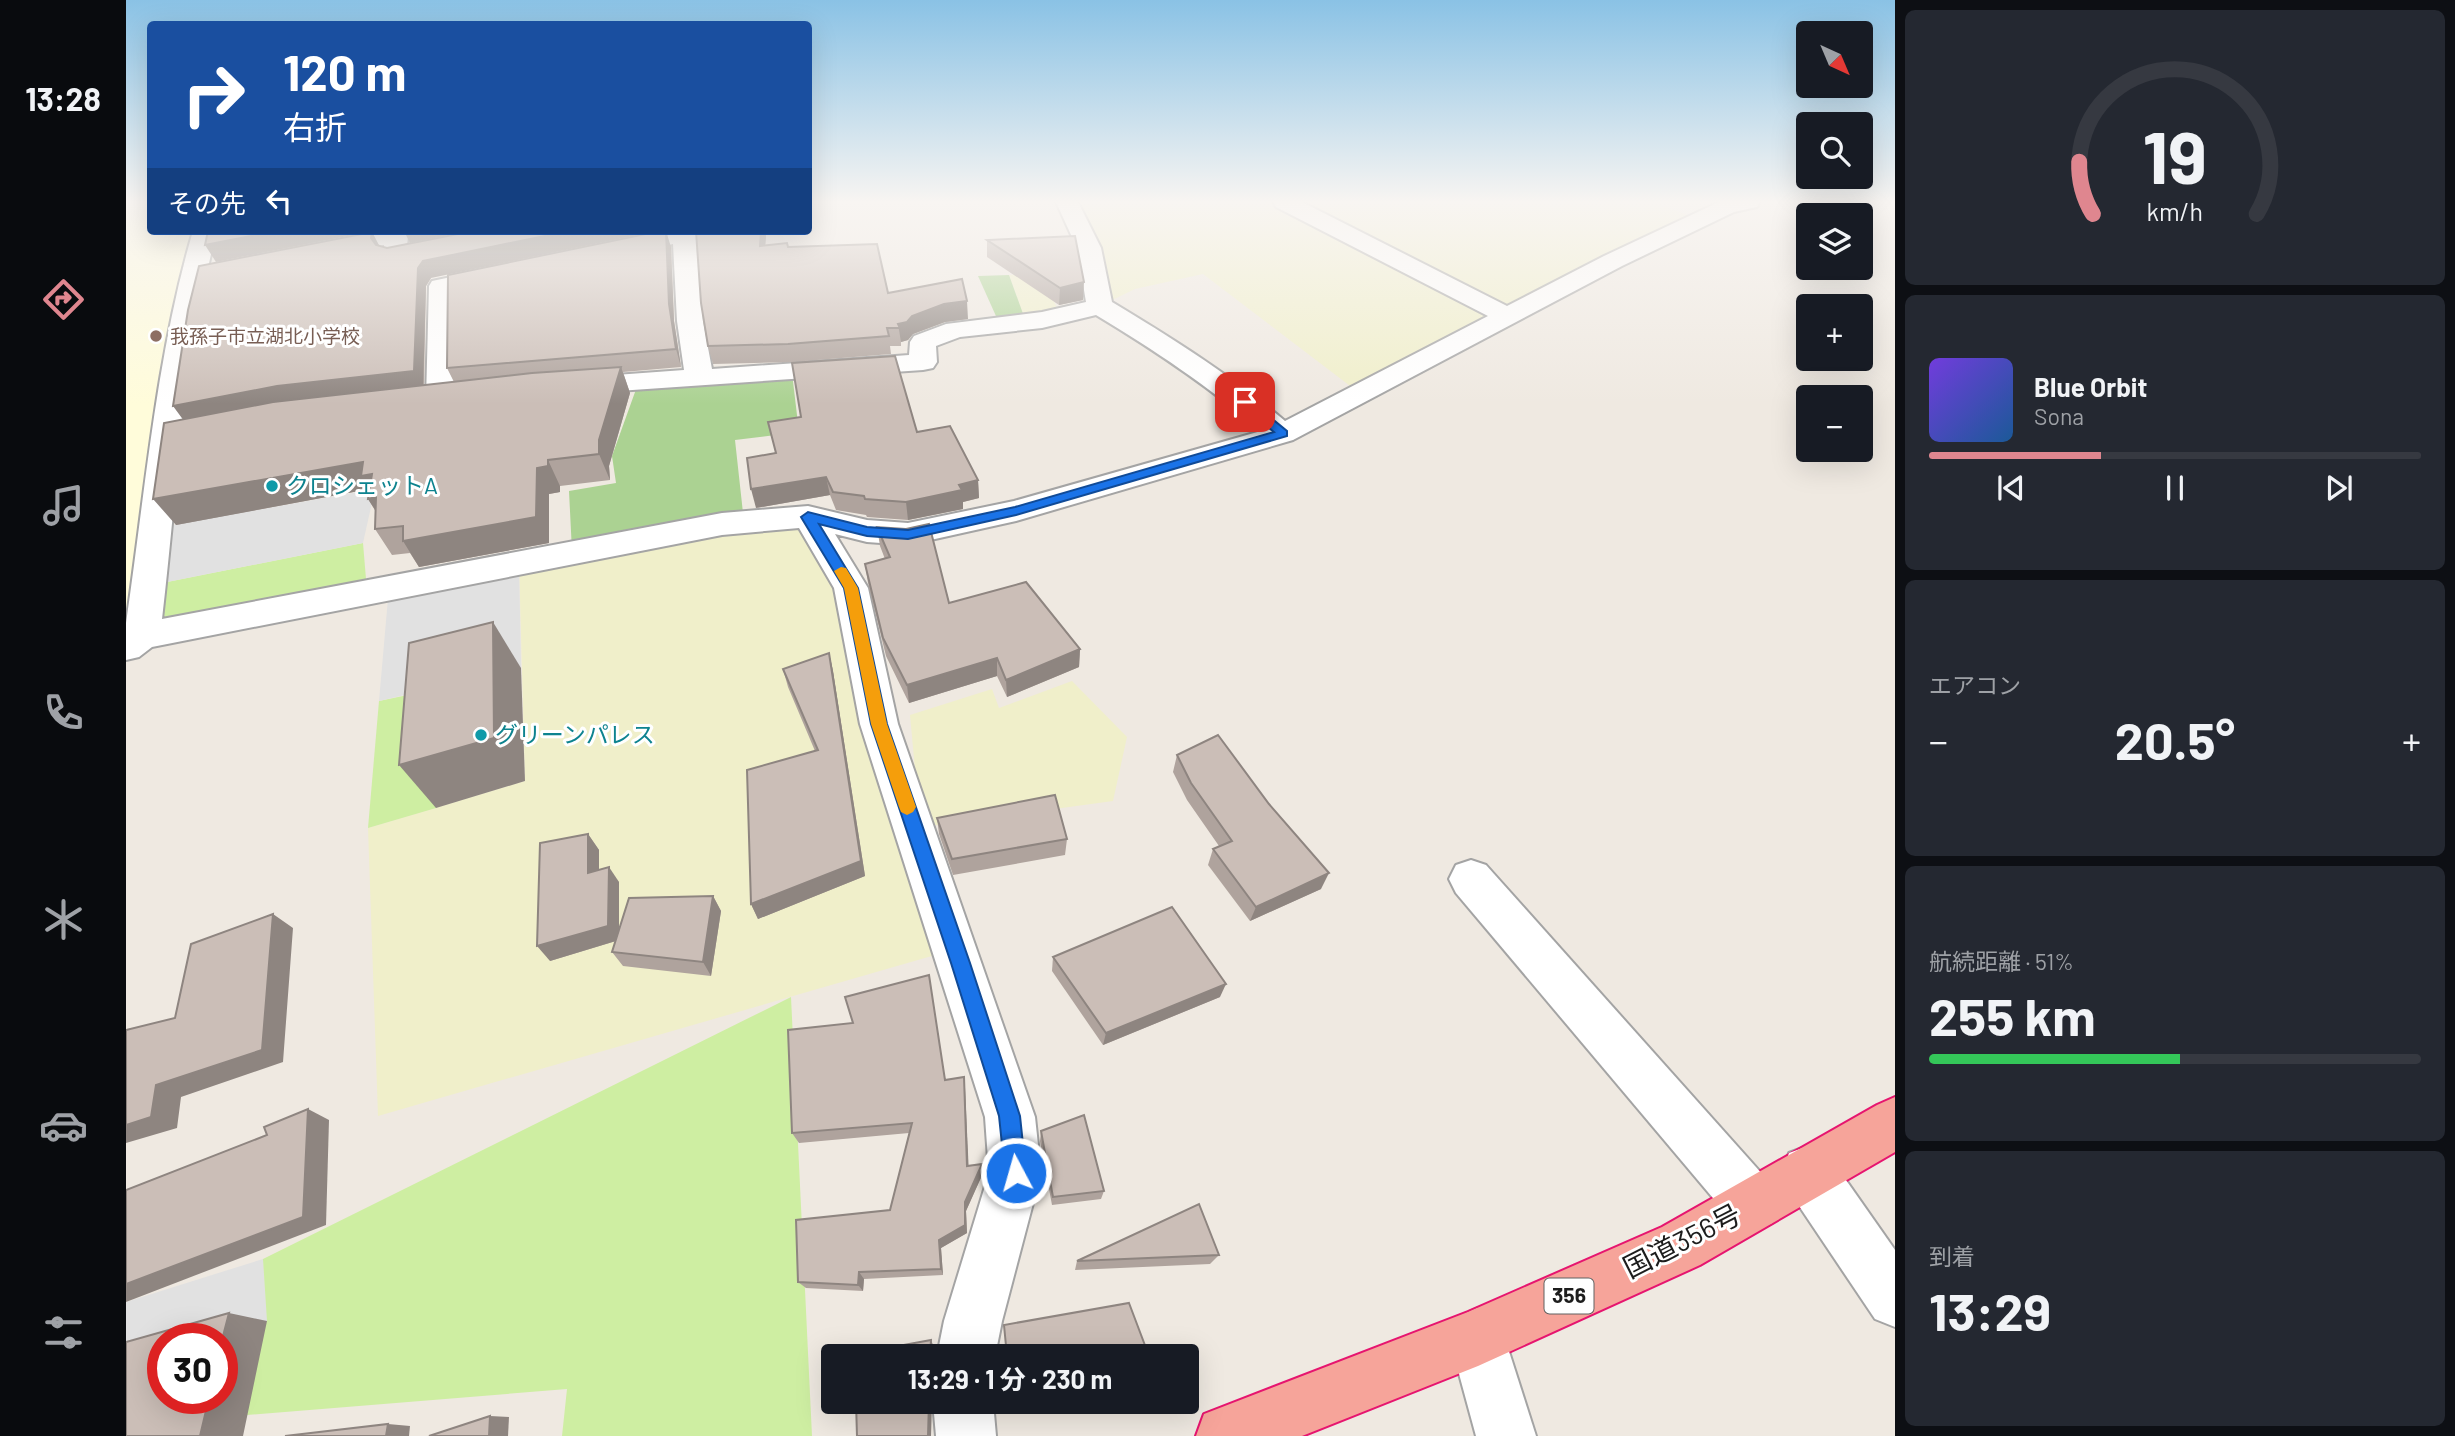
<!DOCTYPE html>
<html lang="ja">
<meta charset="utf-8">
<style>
body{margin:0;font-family:Barlow,"Noto Sans JP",sans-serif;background:#242831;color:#f1f3f6;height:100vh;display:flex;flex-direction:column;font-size:26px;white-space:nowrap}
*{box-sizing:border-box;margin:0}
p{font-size:23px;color:#9ea1a6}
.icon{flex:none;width:38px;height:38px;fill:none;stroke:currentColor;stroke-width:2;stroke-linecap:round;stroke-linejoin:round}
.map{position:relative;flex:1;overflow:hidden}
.panel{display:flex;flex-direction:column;gap:10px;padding:10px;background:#0d0f14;width:560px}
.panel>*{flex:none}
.banner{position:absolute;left:21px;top:21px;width:665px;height:214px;border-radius:7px;box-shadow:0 7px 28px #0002;background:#1a4fa0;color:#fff;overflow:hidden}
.needle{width:46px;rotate:136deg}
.controls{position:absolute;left:1670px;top:21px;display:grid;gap:14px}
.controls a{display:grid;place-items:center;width:77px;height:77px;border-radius:7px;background:#171b24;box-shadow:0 7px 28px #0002;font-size:35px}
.speed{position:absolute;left:21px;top:1323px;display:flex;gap:14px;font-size:35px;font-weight:700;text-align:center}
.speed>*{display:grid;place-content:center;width:91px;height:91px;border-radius:50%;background:#171b24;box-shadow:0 7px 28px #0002;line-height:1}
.speed .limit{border:10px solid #d22;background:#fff;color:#111}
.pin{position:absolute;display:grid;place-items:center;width:60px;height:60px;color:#fff;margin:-30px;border-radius:14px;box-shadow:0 4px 10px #0006}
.me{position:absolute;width:77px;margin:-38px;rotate:354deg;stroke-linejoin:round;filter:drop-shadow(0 0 5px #0008)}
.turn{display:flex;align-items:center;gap:24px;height:147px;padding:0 21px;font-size:32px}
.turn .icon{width:91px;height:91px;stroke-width:2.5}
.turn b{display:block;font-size:49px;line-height:60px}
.then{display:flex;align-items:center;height:66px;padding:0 21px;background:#0003;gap:14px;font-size:26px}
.big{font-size:52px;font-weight:700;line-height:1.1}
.panel .widget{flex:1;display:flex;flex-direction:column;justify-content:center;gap:10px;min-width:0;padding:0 24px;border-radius:10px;background:#242831}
.panel .dial{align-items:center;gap:0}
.dial svg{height:182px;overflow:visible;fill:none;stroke:#363941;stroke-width:7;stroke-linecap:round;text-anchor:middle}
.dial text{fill:#f1f3f6;stroke:none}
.song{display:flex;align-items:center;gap:21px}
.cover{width:84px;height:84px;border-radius:10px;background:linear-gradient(135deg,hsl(260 70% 55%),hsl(210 70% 35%))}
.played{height:7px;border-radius:4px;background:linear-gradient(90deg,#df868f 35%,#363941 35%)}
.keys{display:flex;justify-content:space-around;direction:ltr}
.heat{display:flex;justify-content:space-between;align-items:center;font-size:38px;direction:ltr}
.charge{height:10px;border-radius:5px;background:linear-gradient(90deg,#34c759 51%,#363941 0)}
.trip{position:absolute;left:695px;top:1344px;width:378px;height:70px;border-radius:7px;background:#171b24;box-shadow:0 7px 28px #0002;font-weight:700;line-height:70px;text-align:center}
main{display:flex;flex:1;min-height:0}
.tabs{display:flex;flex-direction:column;width:126px;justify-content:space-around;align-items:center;background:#090b0e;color:#9ea1a6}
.tabs .icon{width:49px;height:49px}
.tabs .selected{color:#df868f}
.tabs b{font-size:32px;color:#f1f3f6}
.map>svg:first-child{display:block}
</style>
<main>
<nav class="tabs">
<b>13:28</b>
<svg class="icon selected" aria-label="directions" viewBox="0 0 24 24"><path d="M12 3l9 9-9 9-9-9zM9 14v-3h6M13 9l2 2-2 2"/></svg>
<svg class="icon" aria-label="music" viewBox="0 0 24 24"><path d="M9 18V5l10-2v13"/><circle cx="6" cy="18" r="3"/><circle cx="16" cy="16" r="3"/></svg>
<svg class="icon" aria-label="phone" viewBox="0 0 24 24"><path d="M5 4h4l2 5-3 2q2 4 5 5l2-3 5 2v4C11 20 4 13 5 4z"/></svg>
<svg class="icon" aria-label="climate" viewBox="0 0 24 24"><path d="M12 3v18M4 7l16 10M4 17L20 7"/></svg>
<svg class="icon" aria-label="car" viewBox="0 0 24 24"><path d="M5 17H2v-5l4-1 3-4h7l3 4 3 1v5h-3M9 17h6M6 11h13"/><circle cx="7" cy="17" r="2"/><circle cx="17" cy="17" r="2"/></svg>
<svg class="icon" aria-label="filters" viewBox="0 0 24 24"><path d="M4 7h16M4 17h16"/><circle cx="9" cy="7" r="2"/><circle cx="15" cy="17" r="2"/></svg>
</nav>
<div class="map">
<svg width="1769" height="1436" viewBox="0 0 1769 1436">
<rect width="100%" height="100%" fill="#efe9e1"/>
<path fill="#fffcda" d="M 0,202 L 24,202 L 24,231 L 82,231 L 0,647 Z"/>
<g fill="#f0efca">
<path d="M 941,202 L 1526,202 L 1570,218 L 1232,392 L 1077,274 L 1009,289 L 974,306 Z"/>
<path d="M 914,273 L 935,316 L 900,322 L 883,275 Z"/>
<path d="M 682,517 L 794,824 L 784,715 L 866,689 L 873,708 L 946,681 L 1001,737 L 987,801 L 796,827 L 830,949 L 252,1116 L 242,828 L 399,781 L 393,563 Z"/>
</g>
<g fill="#ceeea2">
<path d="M 237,543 L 241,591 L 16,636 L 21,586 Z"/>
<path d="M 315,688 L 310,808 L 242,828 L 253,701 Z"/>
<path d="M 665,997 L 686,1436 L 436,1436 L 441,1389 L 121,1415 L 137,1259 Z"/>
</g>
<g fill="#abd292">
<path d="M 883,275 L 900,322 L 874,325 L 852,276 Z"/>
<path d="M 666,373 L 673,432 L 609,440 L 618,522 L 446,551 L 443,491 L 490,483 L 486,456 L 513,381 Z"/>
</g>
<g fill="#e1e1e1">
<path d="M 249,489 L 237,543 L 21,586 L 29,528 Z"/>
<path d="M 393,563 L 395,668 L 253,701 L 263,587 Z"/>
<path d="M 137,1259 L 141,1321 L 78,1339 L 37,1339 L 0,1361 L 0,1302 Z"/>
</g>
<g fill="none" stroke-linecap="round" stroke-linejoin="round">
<defs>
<g id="minor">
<path d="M 930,202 L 952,202 L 975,248 L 986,302 C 1049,340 1103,374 1159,421 L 1362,316 L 1150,207 L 1147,202 L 1176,202 L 1381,306 L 1478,256 L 1593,202 L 1634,202 L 1631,207 L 1608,212 L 1496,266 L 1167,440 L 890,521 L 782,545 L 741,542 L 709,534 L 742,588 L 772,724 L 909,1117 L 915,1173 L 876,1321 L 869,1356 L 811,1356 L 818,1321 L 863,1173 L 859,1117 L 734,724 L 708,588 L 673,528 L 596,535 L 26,647 L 13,657 L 0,660 L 0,623 C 19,494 30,356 67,231 L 91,231 C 57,356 51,491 36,619 L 596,513 L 682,506 L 741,520 L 782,523 L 888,501 L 1135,431 C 1082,386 1030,351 970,315 L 916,328 L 834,337 L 810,346 L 811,362 L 807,368 L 797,370 L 448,394 L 438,392 L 434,386 L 438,380 L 448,378 L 558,370 L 551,321 L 547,244 L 491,256 L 483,254 L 479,249 L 483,244 L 543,231 L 570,231 L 577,321 L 586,369 L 783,355 L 784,342 L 788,336 L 820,324 L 916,312 L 960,302 L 951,248 Z"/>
<path d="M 260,231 L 278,231 L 282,236 L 281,246 L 311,240 L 319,242 L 323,247 L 319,252 L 269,263 L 261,261 L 257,256 L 258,245 L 198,257 L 190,255 L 186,250 L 190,245 Z"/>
<path d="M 373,267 L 382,269 L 385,274 L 382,279 L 328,291 L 328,399 L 324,405 L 314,408 L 304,405 L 300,399 L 303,286 L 306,281 Z"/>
<path d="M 1345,860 L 1360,865 L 1646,1185 L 1654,1204 L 1646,1223 L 1627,1231 L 1608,1223 L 1330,893 L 1323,879 L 1330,865 Z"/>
<path d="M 1682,1146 L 1701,1153 L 1769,1250 L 1769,1327 L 1749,1319 L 1663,1191 L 1656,1172 L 1663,1153 Z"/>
<path d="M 1352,1308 L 1372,1317 L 1410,1436 L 1350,1436 L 1323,1337 L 1332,1317 Z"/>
<path d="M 807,1402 L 867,1402 L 870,1436 L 810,1436 Z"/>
</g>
<path id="trunk" d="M 1769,1097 L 1769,1152 L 1574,1265 L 1352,1366 L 1176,1436 L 1070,1436 L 1078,1414 L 1342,1312 L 1536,1227 L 1751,1105 Z"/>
</defs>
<use href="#minor" stroke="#a4a4a4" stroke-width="4"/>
<use href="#trunk" stroke="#e6156f" stroke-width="4"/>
<use href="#minor" fill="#fff" fill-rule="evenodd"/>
<use href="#trunk" fill="#f6a49a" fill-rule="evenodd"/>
</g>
<g fill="#afa39d">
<path d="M 247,231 L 114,258 L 246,232 L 253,246 L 305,278 L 300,286 L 298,385 L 328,382 L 321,368 L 545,247 L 548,321 L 555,367 L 497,372 L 504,393 L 483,466 L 484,480 L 434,486 L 434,492 L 423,494 L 423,543 L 293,567 L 284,553 L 266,555 L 249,529 L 250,512 L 242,499 L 243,489 L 50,525 L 57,420 L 90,262 Z"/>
<path d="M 570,231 L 639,231 L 640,236 L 639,245 L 662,247 L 762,293 L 842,319 L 819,322 L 787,334 L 782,340 L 775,342 L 775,346 L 764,346 L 765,354 L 666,362 L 587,364 L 582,346 Z"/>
<path d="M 861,240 L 957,300 L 933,305 L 861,257 Z"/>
<path d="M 791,432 L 852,480 L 853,498 L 837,502 L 837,509 L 782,520 L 741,517 L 740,515 L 710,510 L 704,495 L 630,508 Z"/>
<path d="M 751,527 L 823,603 L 954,649 L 953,667 L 881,697 L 871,676 L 783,703 L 760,656 L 742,583 L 739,564 L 759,559 L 754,546 Z"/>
<path d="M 703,653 L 707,671 L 739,876 L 632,919 L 625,904 L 689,751 L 662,687 L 657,669 Z"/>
<path d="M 1051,755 L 1143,804 L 1195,889 L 1124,921 L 1082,865 L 1087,849 L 1093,846 L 1061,800 L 1047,772 Z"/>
<path d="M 811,818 L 941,839 L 939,855 L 827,875 L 813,834 Z"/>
<path d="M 462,834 L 473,850 L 473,869 L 493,882 L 493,931 L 587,896 L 595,911 L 585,976 L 497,966 L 486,952 L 490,941 L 424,961 Z"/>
<path d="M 927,957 L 1094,997 L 977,1045 L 926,971 Z"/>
<path d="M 838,1077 L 842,1166 L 857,1173 L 840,1211 L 841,1233 L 815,1248 L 817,1275 L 738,1279 L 737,1291 L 680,1288 L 672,1282 L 764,1210 L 783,1133 L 673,1143 L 666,1133 L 819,1080 Z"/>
<path d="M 915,1131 L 978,1191 L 975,1199 L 926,1205 L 914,1141 Z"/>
<path d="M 1093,1255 L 1084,1264 L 949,1270 L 951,1261 Z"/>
<path d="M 977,1402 L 995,1402 L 980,1408 Z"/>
</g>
<g fill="#8e8580">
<path d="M 150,231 L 247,231 L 90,262 L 79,245 Z"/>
<path d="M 278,231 L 344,231 L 284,243 Z"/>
<path d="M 443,231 L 531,231 L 305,278 L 300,286 L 297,390 L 61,425 L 47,406 L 292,268 L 297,261 Z"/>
<path d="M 540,231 L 545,247 L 548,321 L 555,367 L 550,349 L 543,304 Z"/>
<path d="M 635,231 L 639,231 L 640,236 L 638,263 L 634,246 Z"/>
<path d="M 246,232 L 255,249 L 254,256 L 245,238 Z"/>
<path d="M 958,282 L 957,300 L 933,305 L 934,288 Z"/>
<path d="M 841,301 L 842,319 L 819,322 L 787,334 L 782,340 L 775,342 L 772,324 L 786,316 L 818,304 Z"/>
<path d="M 495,367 L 504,393 L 483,466 L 484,480 L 473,454 L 473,440 Z"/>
<path d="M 422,460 L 434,486 L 434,492 L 423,494 L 423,543 L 293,567 L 277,541 L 411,468 Z"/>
<path d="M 237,462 L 246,474 L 259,525 L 242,499 L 244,489 L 50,525 L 27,499 Z"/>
<path d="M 700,477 L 704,495 L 630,508 L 625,489 Z"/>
<path d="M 852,480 L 853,498 L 837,502 L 837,509 L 782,520 L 780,502 L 833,485 Z"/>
<path d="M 367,622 L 395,668 L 399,781 L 310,808 L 273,765 Z"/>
<path d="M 954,649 L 953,667 L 881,697 L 880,680 Z"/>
<path d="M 703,653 L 707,671 L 739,876 L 632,919 L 625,904 L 735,861 Z"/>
<path d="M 871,658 L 871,676 L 783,703 L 781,685 Z"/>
<path d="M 462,834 L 473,850 L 473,888 L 462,873 Z"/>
<path d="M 483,867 L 493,882 L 493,940 L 424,961 L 411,946 Z"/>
<path d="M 1203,873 L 1195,889 L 1124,921 L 1130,907 Z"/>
<path d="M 587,896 L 595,911 L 585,976 L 577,962 Z"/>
<path d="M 147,914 L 167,928 L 157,1062 L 55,1097 L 51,1128 L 0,1143 L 0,1125 L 30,1085 Z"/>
<path d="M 1100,984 L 1094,997 L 977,1045 L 980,1033 Z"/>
<path d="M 838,1077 L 839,1088 L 843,1175 L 841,1166 Z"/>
<path d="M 182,1109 L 203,1120 L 200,1225 L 0,1302 L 0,1284 Z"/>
<path d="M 856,1164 L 857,1173 L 840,1211 L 841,1233 L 815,1248 L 817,1275 L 815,1269 L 813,1240 Z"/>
<path d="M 733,1272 L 738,1279 L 737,1291 L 732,1285 Z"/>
<path d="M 103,1313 L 141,1321 L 117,1436 L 74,1436 L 83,1398 L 96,1398 L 96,1340 Z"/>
<path d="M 805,1340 L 807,1345 L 807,1356 L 804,1356 Z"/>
<path d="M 803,1402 L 806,1402 L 805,1436 L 802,1436 Z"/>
<path d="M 364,1416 L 383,1417 L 382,1436 L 363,1436 Z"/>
<path d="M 262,1424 L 284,1426 L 283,1436 L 260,1436 Z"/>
</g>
<g fill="#cbbeb7" stroke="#8e8580" stroke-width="2">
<path d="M 82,231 L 150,231 L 79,245 Z"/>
<path d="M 347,231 L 443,231 L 297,261 L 292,268 L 288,371 L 151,386 L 47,406 L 62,310 L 73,266 L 246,232 L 245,238 L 250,245 L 261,248 Z"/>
<path d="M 534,231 L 540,231 L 543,304 L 550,349 L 321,368 L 322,275 Z"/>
<path d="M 570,231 L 635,231 L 634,246 L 661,243 L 662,247 L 751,244 L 762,293 L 836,279 L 841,301 L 818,304 L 786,316 L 781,322 L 772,324 L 774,328 L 761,328 L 763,336 L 662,344 L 582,346 L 575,303 Z"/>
<path d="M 949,236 L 958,282 L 934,288 L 861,240 Z"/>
<path d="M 769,356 L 791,432 L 824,426 L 852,480 L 833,485 L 836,490 L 780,502 L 739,499 L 738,496 L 707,492 L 700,477 L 625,489 L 621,458 L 650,453 L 642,422 L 675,417 L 666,363 Z"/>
<path d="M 495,367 L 473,440 L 473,454 L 422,460 L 422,466 L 411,468 L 410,517 L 277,541 L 277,526 L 249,529 L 250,497 L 242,499 L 246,474 L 235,476 L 237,462 L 27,499 L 38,423 L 147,402 L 406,373 Z"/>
<path d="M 803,524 L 823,603 L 900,582 L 954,649 L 880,680 L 871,658 L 781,685 L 757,638 L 739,564 L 764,557 L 751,527 L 780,529 Z"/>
<path d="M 367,622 L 368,738 L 273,765 L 283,643 Z"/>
<path d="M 703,653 L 735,861 L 625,904 L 621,770 L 692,750 L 657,669 Z"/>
<path d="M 1092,735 L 1143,804 L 1203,873 L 1130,907 L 1087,849 L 1106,841 L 1065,783 L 1051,755 Z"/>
<path d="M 929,795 L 941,839 L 826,859 L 811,818 Z"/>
<path d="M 462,834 L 462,873 L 483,867 L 482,926 L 411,946 L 414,843 Z"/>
<path d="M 587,896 L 577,962 L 486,952 L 503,898 Z"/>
<path d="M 1046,907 L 1100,984 L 980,1033 L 927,957 Z"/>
<path d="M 147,914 L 136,1050 L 30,1085 L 25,1117 L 0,1125 L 0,1030 L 49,1018 L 65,944 Z"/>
<path d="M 803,975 L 819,1080 L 838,1077 L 841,1166 L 856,1164 L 839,1202 L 839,1225 L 813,1240 L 815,1269 L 733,1272 L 732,1285 L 672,1282 L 670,1220 L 764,1210 L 786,1123 L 666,1133 L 662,1030 L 727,1023 L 719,997 Z"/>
<path d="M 182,1109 L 177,1217 L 0,1284 L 0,1190 L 141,1135 L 138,1127 Z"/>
<path d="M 958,1115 L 978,1191 L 927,1197 L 915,1131 Z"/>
<path d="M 1073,1204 L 1093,1255 L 951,1261 Z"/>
<path d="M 1003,1303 L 1023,1356 L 881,1356 L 878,1325 Z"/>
<path d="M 103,1313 L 96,1340 L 96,1339 L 37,1339 L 37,1398 L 83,1398 L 74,1436 L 0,1436 L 0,1342 Z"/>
<path d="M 805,1340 L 804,1356 L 728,1356 L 728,1354 Z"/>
<path d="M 730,1402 L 803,1402 L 802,1436 L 731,1436 Z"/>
<path d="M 983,1402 L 993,1402 L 985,1405 Z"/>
<path d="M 364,1416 L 363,1436 L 303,1436 Z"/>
<path d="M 262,1424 L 260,1436 L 159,1436 Z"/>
</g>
<linearGradient id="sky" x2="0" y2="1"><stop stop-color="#8ac2e5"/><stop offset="0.5" stop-color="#f8f5f2"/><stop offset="1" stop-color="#f8f5f2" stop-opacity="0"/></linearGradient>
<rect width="1769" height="404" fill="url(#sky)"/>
<path fill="#1a73e8" stroke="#114b97" stroke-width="2" d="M 1115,400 L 1123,400 L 1161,431 L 1161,436 L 890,515 L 782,539 L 741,536 L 693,524 L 732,588 L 761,724 L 844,963 L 894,1116 L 900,1173 L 897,1181 L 890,1184 L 882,1181 L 879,1173 L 873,1116 L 825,963 L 745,724 L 718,588 L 675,517 L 682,512 L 741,527 L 782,530 L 889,507 L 1148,432 L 1115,405 Z"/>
<path fill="#f59e0b" d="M 715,567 L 720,568 L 732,588 L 761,724 L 790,807 L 787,812 L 781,815 L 775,812 L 773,807 L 745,724 L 718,588 L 708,571 Z"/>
<circle fill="#8d6e63" stroke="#fff" stroke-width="2.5" cx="30" cy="336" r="7"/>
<g fill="#0f9aa8" stroke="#fff" stroke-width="2.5">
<circle cx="146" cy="486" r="7"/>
<circle cx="355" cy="735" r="7"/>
</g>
<g text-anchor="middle" stroke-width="6" stroke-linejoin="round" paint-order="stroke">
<g font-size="19" fill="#785e54" stroke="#fff" text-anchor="start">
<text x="44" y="343">我孫子市立湖北小学校</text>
</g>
<rect fill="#fff" stroke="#616161" stroke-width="2" x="1418.5" y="1278.5" width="49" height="35" rx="5"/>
<g font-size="21" font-weight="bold" fill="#1d1d1d">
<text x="1443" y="1303">356</text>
</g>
<g font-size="23" fill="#0d838f" stroke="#fff" text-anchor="start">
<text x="160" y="494">クロシェットA</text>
<text x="369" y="743">グリーンパレス</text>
</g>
<g font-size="28" fill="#1d1d1d" stroke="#fff">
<text transform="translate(1556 1241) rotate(-27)" y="10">国道356号</text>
</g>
</g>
</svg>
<div class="controls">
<a><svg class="needle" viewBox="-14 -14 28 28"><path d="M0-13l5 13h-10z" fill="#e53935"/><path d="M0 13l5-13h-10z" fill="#9ea1a6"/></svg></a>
<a><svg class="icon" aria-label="search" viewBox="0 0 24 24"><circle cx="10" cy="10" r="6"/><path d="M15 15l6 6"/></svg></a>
<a><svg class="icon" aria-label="layers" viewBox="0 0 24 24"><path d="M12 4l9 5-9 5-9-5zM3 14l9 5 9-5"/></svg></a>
<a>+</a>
<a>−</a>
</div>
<div class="speed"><div class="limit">30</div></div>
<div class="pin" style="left:1119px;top:402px;background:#d93025"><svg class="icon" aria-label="arrive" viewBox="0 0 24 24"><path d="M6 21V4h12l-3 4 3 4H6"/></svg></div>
<svg class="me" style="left:890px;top:1173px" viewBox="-20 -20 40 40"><circle r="17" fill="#1a73e8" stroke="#fff" stroke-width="3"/><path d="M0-11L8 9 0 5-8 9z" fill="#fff"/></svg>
<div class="trip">13:29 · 1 分 · 230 m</div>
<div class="banner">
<div class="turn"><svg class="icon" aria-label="right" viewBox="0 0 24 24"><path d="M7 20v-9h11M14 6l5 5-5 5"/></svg><div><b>120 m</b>右折</div></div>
<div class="then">その先<svg class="icon" aria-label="left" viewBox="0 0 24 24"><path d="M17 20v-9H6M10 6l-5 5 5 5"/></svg></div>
</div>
</div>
<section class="panel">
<div class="widget dial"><svg viewBox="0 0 100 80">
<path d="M14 69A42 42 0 1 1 86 69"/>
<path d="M14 69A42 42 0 0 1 8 46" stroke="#df868f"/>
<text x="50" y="56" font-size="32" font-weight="700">19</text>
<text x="50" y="72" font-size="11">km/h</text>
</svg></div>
<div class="widget">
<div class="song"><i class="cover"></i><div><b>Blue Orbit</b><p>Sona</p></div></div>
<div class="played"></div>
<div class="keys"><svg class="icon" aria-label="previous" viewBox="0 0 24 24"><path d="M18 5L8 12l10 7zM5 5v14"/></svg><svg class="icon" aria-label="pause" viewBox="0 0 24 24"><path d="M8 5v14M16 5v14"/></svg><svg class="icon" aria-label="next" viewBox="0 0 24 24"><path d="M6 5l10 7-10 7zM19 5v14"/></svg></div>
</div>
<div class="widget"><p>エアコン</p>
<div class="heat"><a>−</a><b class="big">20.5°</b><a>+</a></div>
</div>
<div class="widget"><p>航続距離 · 51%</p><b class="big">255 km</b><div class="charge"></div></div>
<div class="widget"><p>到着</p><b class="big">13:29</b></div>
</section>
</main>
